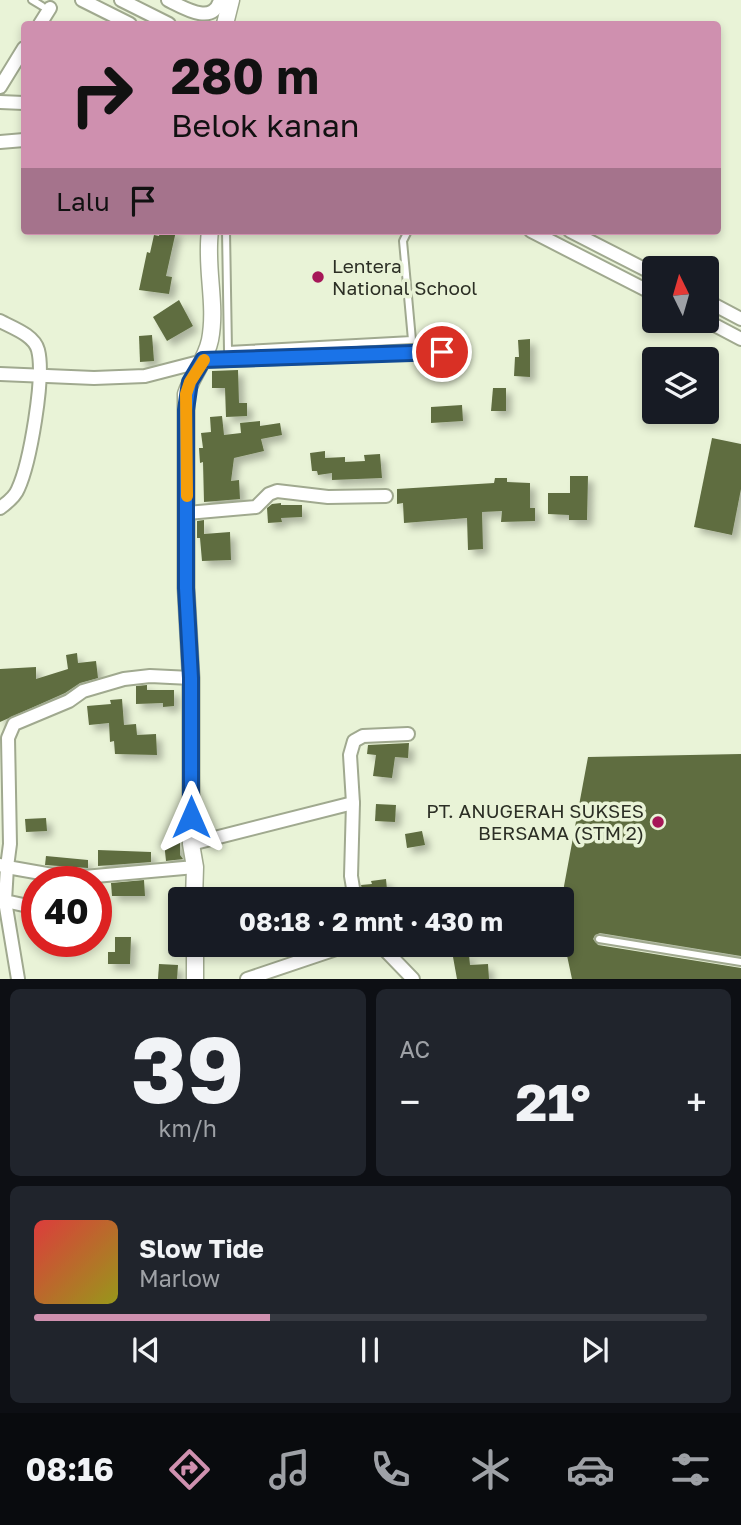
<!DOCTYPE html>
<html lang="id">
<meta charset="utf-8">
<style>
body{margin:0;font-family:"Golos Text",sans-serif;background:#20242c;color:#f1f3f6;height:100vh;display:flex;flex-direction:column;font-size:26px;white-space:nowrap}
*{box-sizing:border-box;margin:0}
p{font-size:23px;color:#9ea1a6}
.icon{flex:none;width:38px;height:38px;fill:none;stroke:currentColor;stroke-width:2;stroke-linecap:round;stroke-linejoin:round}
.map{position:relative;height:979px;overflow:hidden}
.sheet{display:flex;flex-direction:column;gap:10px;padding:10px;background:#0d0f14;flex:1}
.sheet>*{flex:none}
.top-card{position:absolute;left:21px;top:21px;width:700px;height:214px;border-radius:7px;box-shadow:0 4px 10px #0003;background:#cf90af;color:#111;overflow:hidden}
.needle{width:46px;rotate:355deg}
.buttons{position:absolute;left:642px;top:256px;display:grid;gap:14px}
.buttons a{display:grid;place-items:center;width:77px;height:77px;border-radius:7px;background:#171b24;box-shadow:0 4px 10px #0003;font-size:35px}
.speed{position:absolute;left:21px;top:866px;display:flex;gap:14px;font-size:35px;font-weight:700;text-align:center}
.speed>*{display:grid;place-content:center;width:91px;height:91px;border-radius:50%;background:#171b24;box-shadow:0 4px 10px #0003;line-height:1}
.speed .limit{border:10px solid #d22;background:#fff;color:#111}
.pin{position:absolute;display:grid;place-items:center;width:60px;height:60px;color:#fff;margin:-30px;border:4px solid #fff;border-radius:50%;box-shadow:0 2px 7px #0007}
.me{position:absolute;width:77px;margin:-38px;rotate:0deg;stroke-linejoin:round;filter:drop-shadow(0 0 5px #0008)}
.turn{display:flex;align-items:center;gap:24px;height:147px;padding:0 35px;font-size:32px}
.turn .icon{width:91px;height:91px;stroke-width:2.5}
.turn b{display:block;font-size:49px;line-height:60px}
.then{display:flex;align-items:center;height:66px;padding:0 35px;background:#0003;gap:14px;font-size:26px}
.big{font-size:52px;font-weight:700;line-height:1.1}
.sheet .widget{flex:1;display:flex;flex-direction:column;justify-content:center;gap:10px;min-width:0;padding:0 24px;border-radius:10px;background:#20242c}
.sheet .dial{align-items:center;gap:0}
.dial b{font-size:91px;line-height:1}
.song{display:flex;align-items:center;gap:21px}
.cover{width:84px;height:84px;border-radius:10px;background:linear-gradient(135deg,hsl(0 70% 55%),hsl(60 70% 35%))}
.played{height:7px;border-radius:4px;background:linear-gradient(90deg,#cf90af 35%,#363941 35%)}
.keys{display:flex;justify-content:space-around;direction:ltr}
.heat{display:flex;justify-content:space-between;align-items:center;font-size:38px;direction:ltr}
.sheet .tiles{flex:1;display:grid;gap:10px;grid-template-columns:1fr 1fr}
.widget:last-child{grid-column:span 2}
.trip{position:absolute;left:168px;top:887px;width:406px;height:70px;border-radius:7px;background:#171b24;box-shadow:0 4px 10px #0003;font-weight:700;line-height:70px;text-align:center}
.tabs{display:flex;height:112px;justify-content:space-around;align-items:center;background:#090b0e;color:#9ea1a6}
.tabs .icon{width:49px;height:49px}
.tabs .selected{color:#cf90af}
.tabs b{font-size:32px;color:#f1f3f6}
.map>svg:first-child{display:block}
</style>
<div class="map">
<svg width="741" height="979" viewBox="0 0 741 979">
<defs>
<filter id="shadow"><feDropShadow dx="5.5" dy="5.5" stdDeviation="3.5" flood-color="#0004"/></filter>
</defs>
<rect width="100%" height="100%" fill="#e9f3d7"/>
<g fill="#5f6d41" filter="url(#shadow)">
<path d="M 160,231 L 176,231 L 166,276 L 172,277 L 169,294 L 139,290 L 147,252 L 150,253 L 154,235 L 159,236 Z"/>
<path d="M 179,300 L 193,326 L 167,341 L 153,317 Z"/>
<path d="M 152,335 L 154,361 L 140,362 L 139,336 Z"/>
<path d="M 530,339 L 530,377 L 514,376 L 515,357 L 519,357 L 518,340 Z"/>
<path d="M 238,370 L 239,403 L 247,403 L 247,416 L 226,417 L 225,388 L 212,388 L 212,371 Z"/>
<path d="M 493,388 L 506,388 L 506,411 L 491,411 Z"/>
<path d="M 462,405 L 463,421 L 431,423 L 431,407 Z"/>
<path d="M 222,416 L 224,435 L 241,433 L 240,423 L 260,421 L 260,426 L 280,423 L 282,435 L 261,439 L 264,451 L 234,458 L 231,481 L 239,480 L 240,499 L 204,502 L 203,462 L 200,463 L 199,448 L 203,448 L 201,433 L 211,432 L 210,417 Z"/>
<path d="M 712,438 L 741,444 L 741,489 L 732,535 L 694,527 Z"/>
<path d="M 325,451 L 325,458 L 345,457 L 345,462 L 365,461 L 364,455 L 380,454 L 382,478 L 332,480 L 332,473 L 318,475 L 317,471 L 312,471 L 310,453 Z"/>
<path d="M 570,476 L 588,476 L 587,520 L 569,520 L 569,515 L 548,514 L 548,493 L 570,493 Z"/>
<path d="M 495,478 L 507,478 L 507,482 L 530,483 L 530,508 L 535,508 L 535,521 L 501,522 L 502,511 L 482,512 L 483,549 L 468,550 L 467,518 L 404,523 L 403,503 L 397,504 L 397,489 L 494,483 Z"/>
<path d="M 281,503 L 281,505 L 302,505 L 302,517 L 281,518 L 282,522 L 268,523 L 267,508 L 272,504 Z"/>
<path d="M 204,520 L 204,534 L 230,532 L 231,560 L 202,561 L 200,538 L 197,538 L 197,521 Z"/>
<path d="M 77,653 L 78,663 L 96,661 L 98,678 L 80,683 L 65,693 L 0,722 L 0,669 L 36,667 L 36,679 L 68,669 L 66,655 Z"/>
<path d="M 147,685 L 147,690 L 174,690 L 174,706 L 163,707 L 163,703 L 136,704 L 136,686 Z"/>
<path d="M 122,699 L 124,725 L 136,724 L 137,735 L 156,734 L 157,755 L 115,754 L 114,741 L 110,742 L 109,723 L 89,725 L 87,706 L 111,704 L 110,700 Z"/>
<path d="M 409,743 L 408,758 L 395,757 L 392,778 L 373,776 L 376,755 L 367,754 L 368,745 Z"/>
<path d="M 741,754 L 741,956 L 600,933 L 595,935 L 593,939 L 598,945 L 741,968 L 741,979 L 572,979 L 562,932 L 564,886 L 588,757 Z"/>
<path d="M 376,804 L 396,805 L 395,822 L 375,821 Z"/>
<path d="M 46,818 L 47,831 L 26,832 L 25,819 Z"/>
<path d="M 422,831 L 425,845 L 407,848 L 405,834 Z"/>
<path d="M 164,842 L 180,842 L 180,855 L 183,859 L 166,861 Z"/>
<path d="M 98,850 L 151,852 L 151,862 L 98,866 Z"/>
<path d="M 46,856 L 88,860 L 88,868 L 45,865 Z"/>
<path d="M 386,879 L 388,900 L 364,900 L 361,885 L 372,884 L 371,881 Z"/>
<path d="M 144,880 L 145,896 L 112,896 L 111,883 Z"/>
<path d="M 115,937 L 131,937 L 130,964 L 108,964 L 108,952 L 115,952 Z"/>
<path d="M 469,955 L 470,965 L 488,964 L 489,979 L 457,979 L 453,957 Z"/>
<path d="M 159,964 L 178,965 L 177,979 L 158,979 Z"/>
</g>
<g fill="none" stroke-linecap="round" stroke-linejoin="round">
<defs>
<g id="service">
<path d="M 32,0 L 42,6"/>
<path d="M 226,231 L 228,350 L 412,340 L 403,241 L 408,231"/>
<path d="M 599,939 L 741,962"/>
</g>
<g id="minor">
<path d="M 82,0 L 130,24"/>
<path d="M 121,0 L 169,24"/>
<path d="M 168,0 C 184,8 213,26 220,0"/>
<path d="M 40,24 L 50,8"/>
<path d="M 0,87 L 24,48"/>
<path d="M 0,102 L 24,103"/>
<path d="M 0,142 L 24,140"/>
<path d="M 531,231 L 654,294"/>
<path d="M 570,231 L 654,274"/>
<path d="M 707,301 L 741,319"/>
<path d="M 705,320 L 741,339"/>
<path d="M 0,321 C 13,328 34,335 38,350 C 45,377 30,463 18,489 C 15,497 7,503 0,508"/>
<path d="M 0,374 L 94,378 L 145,376 L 203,361 L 442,352"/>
<path d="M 187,513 L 256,507 L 269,494 L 277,491 L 328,497 L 386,496"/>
<path d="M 191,678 L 150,676 L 124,679 L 83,691 L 69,701 L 14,724 L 8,738 L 10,844 L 7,867 L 58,876 L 84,877 L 195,867"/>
<path d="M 353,803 L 350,755 L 354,741 L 363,736 L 408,734"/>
<path d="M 191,844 L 353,803 L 351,876 L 355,900"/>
<path d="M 0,865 L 7,867 L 5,901 L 28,906 L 34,905 L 37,888"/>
<path d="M 5,901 L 18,979"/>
<path d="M 371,945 L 384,949 L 413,979"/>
<path d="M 247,979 L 348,945"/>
</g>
<g id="tertiary">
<path d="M 225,24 L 231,0"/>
<path d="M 194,900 L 195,867 L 191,844 L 191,678 L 186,588 L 186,394 C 192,375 206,360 210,340 C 217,304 205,267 210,231"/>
<path d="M 195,945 L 195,979"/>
</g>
</defs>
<use href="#service" stroke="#a0a98f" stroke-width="10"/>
<use href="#minor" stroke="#a0a98f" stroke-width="16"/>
<use href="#tertiary" stroke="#a0a98f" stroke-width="19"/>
<use href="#service" stroke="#fff" stroke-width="6"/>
<use href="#minor" stroke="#fff" stroke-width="12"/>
<use href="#tertiary" stroke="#fff" stroke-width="16"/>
</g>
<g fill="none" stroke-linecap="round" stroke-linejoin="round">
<defs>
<path id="route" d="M 191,817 L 191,678 L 186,588 L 186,410 L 190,382 L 203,360 L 442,352"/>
</defs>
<use href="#route" stroke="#114b97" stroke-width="18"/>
<use href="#route" stroke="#1a73e8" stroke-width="12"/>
<path stroke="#f59e0b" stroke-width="12" d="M 187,496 L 186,394 L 190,382 L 204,360"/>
</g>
<g fill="#a61758" stroke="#e9f3d7" stroke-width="2.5">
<circle cx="318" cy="277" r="7"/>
<circle cx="658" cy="822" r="7"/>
</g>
<g text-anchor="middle" stroke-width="7" stroke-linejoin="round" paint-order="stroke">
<g font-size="19" fill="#2c2f25" stroke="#e9f3d7" text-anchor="start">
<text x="332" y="273">Lentera<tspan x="332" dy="22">National School</tspan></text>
<text x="644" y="818" text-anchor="end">PT. ANUGERAH SUKSES<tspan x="644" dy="22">BERSAMA (STM 2)</tspan></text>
</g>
</g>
</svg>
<div class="buttons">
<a><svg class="needle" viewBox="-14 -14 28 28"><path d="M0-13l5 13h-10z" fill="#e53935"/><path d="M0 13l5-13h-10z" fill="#9ea1a6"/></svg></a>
<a><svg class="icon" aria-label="layers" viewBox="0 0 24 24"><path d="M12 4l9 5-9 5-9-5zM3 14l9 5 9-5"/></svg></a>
</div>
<div class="speed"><div class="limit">40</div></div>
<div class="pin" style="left:442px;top:352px;background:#d93025"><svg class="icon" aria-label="arrive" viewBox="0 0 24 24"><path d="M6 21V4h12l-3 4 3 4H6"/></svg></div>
<svg class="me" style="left:191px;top:817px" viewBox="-20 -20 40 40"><path d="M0-17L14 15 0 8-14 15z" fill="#1a73e8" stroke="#fff" stroke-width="4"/></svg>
<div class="trip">08:18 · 2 mnt · 430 m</div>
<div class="top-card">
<div class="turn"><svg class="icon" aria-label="right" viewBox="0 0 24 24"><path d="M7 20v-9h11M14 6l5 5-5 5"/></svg><div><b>280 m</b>Belok kanan</div></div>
<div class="then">Lalu<svg class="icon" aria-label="arrive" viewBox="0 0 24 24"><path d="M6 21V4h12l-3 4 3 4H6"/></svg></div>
</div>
</div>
<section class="sheet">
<div class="tiles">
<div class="widget dial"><b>39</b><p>km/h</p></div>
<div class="widget"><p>AC</p>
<div class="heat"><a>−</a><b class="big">21°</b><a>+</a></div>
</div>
<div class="widget">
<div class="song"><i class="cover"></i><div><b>Slow Tide</b><p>Marlow</p></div></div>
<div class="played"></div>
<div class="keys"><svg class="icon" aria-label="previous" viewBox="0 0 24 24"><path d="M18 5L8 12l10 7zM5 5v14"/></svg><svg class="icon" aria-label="pause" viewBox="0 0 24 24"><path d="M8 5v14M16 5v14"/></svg><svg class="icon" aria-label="next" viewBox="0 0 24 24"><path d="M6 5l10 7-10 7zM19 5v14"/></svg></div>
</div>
</div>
</section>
<nav class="tabs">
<b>08:16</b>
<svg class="icon selected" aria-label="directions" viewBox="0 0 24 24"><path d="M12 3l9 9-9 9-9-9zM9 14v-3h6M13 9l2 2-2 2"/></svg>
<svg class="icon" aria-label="music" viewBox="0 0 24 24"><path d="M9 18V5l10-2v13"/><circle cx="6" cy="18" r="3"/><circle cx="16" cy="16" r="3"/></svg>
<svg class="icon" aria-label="phone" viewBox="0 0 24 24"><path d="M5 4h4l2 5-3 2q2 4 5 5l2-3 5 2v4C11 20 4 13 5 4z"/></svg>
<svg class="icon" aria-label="climate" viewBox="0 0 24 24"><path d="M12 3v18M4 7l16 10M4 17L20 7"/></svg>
<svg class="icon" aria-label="car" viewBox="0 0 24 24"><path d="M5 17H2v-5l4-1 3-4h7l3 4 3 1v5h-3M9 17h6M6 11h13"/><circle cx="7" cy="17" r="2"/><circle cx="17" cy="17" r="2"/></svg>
<svg class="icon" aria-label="filters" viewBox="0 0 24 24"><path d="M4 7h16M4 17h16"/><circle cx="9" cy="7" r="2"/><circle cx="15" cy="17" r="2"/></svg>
</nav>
